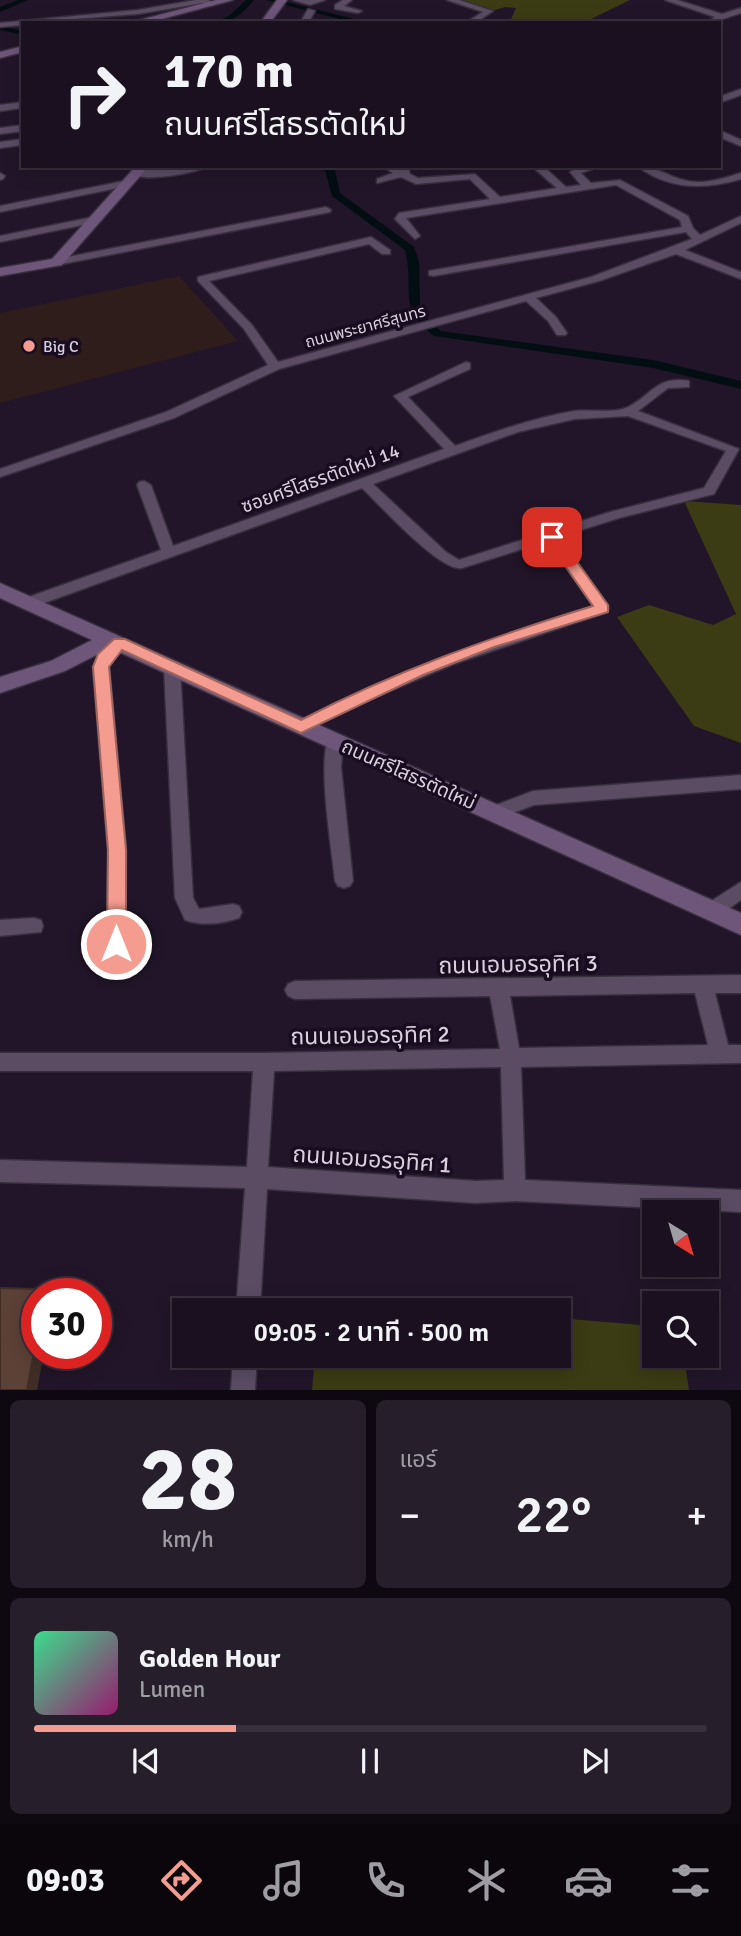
<!DOCTYPE html>
<html lang="th">
<meta charset="utf-8">
<style>
body{margin:0;font-family:Signika,"Noto Sans Thai",sans-serif;background:#271e2c;color:#f1f3f6;height:100vh;display:flex;flex-direction:column;font-size:26px;white-space:nowrap}
*{box-sizing:border-box;margin:0}
p{font-size:23px;color:#9f9da4}
.icon{flex:none;width:38px;height:38px;fill:none;stroke:currentColor;stroke-width:2;stroke-linecap:round;stroke-linejoin:round}
.map{position:relative;height:1390px;overflow:hidden}
.details{display:flex;flex-direction:column;gap:10px;padding:10px;background:#0e0911;flex:1}
.details>*{flex:none}
.top-card{position:absolute;left:21px;top:21px;width:700px;height:147px;border-radius:0px;box-shadow:0 4px 18px #0003,0 0 0 2px #38303d;background:#1a101f;color:#f1f3f6;overflow:hidden}
.needle{width:46px;rotate:143deg}
.fabs{position:absolute;left:642px;top:1200px;display:grid;gap:14px}
.fabs a{display:grid;place-items:center;width:77px;height:77px;border-radius:0px;background:#1a101f;box-shadow:0 4px 18px #0003,0 0 0 2px #38303d;font-size:35px}
.speed{position:absolute;left:21px;top:1278px;display:flex;gap:14px;font-size:35px;font-weight:700;text-align:center}
.speed>*{display:grid;place-content:center;width:91px;height:91px;border-radius:50%;background:#1a101f;box-shadow:0 4px 18px #0003,0 0 0 2px #38303d;line-height:1}
.speed .limit{border:10px solid #d22;background:#fff;color:#111}
.pin{position:absolute;display:grid;place-items:center;width:60px;height:60px;color:#fff;margin:-30px;border-radius:14px;box-shadow:0 4px 10px #0006}
.me{position:absolute;width:77px;margin:-38px;rotate:0deg;stroke-linejoin:round;filter:drop-shadow(0 0 5px #0008)}
.turn{display:flex;align-items:center;gap:24px;height:147px;padding:0 28px;font-size:32px}
.turn .icon{width:91px;height:91px;stroke-width:2.5}
.turn b{display:block;font-size:49px;line-height:60px}
.big{font-size:52px;font-weight:600;line-height:1.1}
.details .tile{flex:1;display:flex;flex-direction:column;justify-content:center;gap:10px;min-width:0;padding:0 24px;border-radius:10px;background:#271e2c}
.details .dial{align-items:center;gap:0}
.dial b{font-size:91px;line-height:1}
.song{display:flex;align-items:center;gap:21px}
.cover{width:84px;height:84px;border-radius:10px;background:linear-gradient(135deg,hsl(150 70% 55%),hsl(320 70% 35%))}
.played{height:7px;border-radius:4px;background:linear-gradient(90deg,#f59c91 30%,#38303d 30%)}
.keys{display:flex;justify-content:space-around;direction:ltr}
.heat{display:flex;justify-content:space-between;align-items:center;font-size:38px;direction:ltr}
.details .tiles{flex:1;display:grid;gap:10px;grid-template-columns:1fr 1fr}
.tile:last-child{grid-column:span 2}
.trip{position:absolute;left:172px;top:1298px;width:399px;height:70px;border-radius:0px;background:#1a101f;box-shadow:0 4px 18px #0003,0 0 0 2px #38303d;font-weight:600;line-height:70px;text-align:center}
.tab-bar{display:flex;height:112px;justify-content:space-around;align-items:center;background:#0a060c;color:#9f9da4}
.tab-bar .icon{width:49px;height:49px}
.tab-bar .active{color:#f59c91}
.tab-bar b{font-size:32px;color:#f1f3f6}
.map>svg:first-child{display:block}
</style>
<div class="map">
<svg width="741" height="1390" viewBox="0 0 741 1390">
<rect width="100%" height="100%" fill="#221529"/>
<path fill="#2f1d1c" d="M 179,276 L 238,341 L 0,403 L 0,313 Z"/>
<g fill="#3b3c13">
<path d="M 456,0 L 630,0 L 583,23 L 503,23 L 511,19 L 516,8 L 505,7 L 492,11 Z"/>
<path d="M 684,501 L 741,505 L 741,743 L 694,726 L 617,617 L 649,605 L 713,625 L 736,614 Z"/>
<path d="M 558,1318 L 654,1326 L 654,1356 L 684,1356 L 689,1390 L 312,1390 L 315,1356 L 558,1356 Z"/>
</g>
<g fill="none" stroke-linecap="round" stroke-linejoin="round">
<g fill="#030e13" fill-rule="evenodd">
<path d="M 18,0 L 28,0 L 0,12 L 0,7 Z"/>
<path d="M 246,0 L 254,0 C 242,14 233,23 214,23 L 230,15 Z"/>
<path d="M 266,0 L 279,0 L 370,23 L 355,23 Z"/>
<path d="M 0,26 L 23,31 L 23,35 L 0,30 Z"/>
<path d="M 324,166 L 334,166 L 340,193 L 414,247 L 419,261 L 420,305 L 430,322 L 441,331 L 653,360 L 741,381 L 741,389 L 653,368 L 434,336 C 396,306 415,290 405,250 L 332,196 Z"/>
</g>
<defs>
<g id="street">
<path d="M 196,0 L 208,0 L 216,4 L 212,6 L 203,3 L 138,14 L 23,23 L 23,25 L 0,27 L 0,23 L 138,10 Z"/>
<path d="M 293,0 L 325,0 L 310,5 Z"/>
<path d="M 343,0 L 352,0 L 344,6 L 362,11 L 358,13 L 335,9 L 335,5 Z"/>
<path d="M 447,0 L 459,0 L 493,11 L 475,23 L 465,23 L 483,12 Z"/>
<path d="M 665,0 L 677,0 L 722,14 L 741,8 L 741,13 L 714,22 L 710,20 L 715,17 Z"/>
<path d="M 308,9 L 315,11 L 308,23 L 300,23 Z"/>
<path d="M 741,89 L 741,95 L 719,103 L 719,97 Z"/>
<path d="M 23,102 L 23,108 L 0,111 L 0,105 Z"/>
<path d="M 23,125 L 23,131 L 0,134 L 0,128 Z"/>
<path d="M 719,130 L 741,140 L 741,146 L 719,137 Z"/>
<path d="M 23,139 L 23,145 L 0,148 L 0,142 Z"/>
<path d="M 187,166 L 208,166 C 194,174 144,182 131,174 C 142,168 173,169 187,166 Z"/>
<path d="M 382,166 L 409,170 L 410,174 L 418,178 L 475,174 L 500,197 L 557,188 L 536,170 L 535,166 L 543,166 L 566,187 L 581,185 L 570,172 C 579,166 590,166 601,166 L 581,173 L 591,183 L 620,180 L 688,216 L 693,228 L 700,235 L 741,216 L 741,223 L 685,250 L 741,272 L 741,279 L 676,254 L 599,281 L 536,298 L 556,317 L 567,333 L 565,335 L 557,335 L 548,321 L 526,301 L 279,369 L 174,418 L 0,477 L 0,469 L 166,412 L 268,365 L 244,329 L 198,281 L 198,277 L 371,237 L 390,250 L 390,254 L 382,254 L 369,244 L 209,281 L 252,325 L 278,362 L 591,277 L 692,239 L 686,232 L 433,276 L 429,275 L 429,271 L 682,227 L 680,220 L 616,185 L 406,218 L 420,236 L 415,239 L 395,219 L 399,213 L 490,199 L 470,179 L 416,184 L 401,177 L 377,183 L 377,179 L 393,173 Z"/>
<path d="M 637,166 C 654,166 665,174 680,179 C 701,186 721,179 741,173 L 741,179 C 705,190 669,190 637,166 Z"/>
<path d="M 0,173 L 5,176 L 3,179 L 0,180 Z"/>
<path d="M 124,181 L 127,182 L 127,186 L 0,212 L 0,206 Z"/>
<path d="M 326,207 L 331,210 L 330,212 L 57,265 L 52,262 L 57,259 Z"/>
<path d="M 93,217 L 98,220 L 97,222 L 0,242 L 0,236 Z"/>
<path d="M 466,362 L 470,363 L 470,369 L 408,397 L 455,446 C 494,432 533,418 574,411 C 590,409 614,414 628,407 C 652,395 657,375 689,381 L 689,387 L 668,388 L 638,411 L 739,449 L 714,494 L 619,518 L 559,537 L 607,604 L 609,608 L 607,612 L 454,664 L 380,695 L 301,733 L 295,731 L 293,727 L 295,723 C 391,675 490,638 593,606 L 548,541 L 462,568 C 441,573 379,504 362,488 L 33,607 L 23,607 L 21,603 L 23,599 L 161,550 L 137,485 L 139,482 L 144,481 L 151,485 L 173,546 L 444,449 L 394,396 ZM 628,416 L 726,451 L 704,488 L 610,512 L 459,560 L 446,552 L 373,484 L 518,432 L 575,419 Z"/>
<path d="M 120,638 L 128,643 L 111,661 L 109,667 L 126,850 L 125,944 L 123,950 L 116,952 L 109,950 L 107,944 L 108,850 L 93,667 C 98,655 107,642 120,638 Z"/>
<path d="M 172,661 L 180,667 L 193,898 L 199,909 L 233,904 L 239,906 L 242,912 L 239,918 C 222,924 202,926 185,920 L 175,898 L 164,667 Z"/>
<path d="M 335,735 L 341,737 L 343,741 L 341,767 L 353,881 L 350,886 L 344,888 L 338,886 L 335,881 C 332,850 317,762 329,737 Z"/>
<path d="M 741,775 L 741,789 L 534,805 L 497,819 L 491,817 L 488,812 L 491,807 L 533,791 Z"/>
<path d="M 741,882 L 741,900 C 730,907 718,920 705,915 L 702,910 L 705,905 Z"/>
<path d="M 34,918 L 41,920 L 43,926 L 41,932 L 0,936 L 0,920 Z"/>
<path d="M 741,975 L 741,993 L 715,993 L 728,1045 L 741,1045 L 741,1063 L 521,1067 L 525,1180 L 741,1190 L 741,1212 L 515,1201 L 476,1203 L 267,1189 L 260,1311 L 236,1311 L 245,1188 L 0,1182 L 0,1160 L 247,1167 L 253,1071 L 0,1071 L 0,1053 L 264,1053 L 500,1049 L 490,996 L 295,999 L 288,996 L 285,990 L 288,984 L 295,981 ZM 695,993 L 708,1045 L 519,1048 L 510,996 ZM 501,1067 L 504,1180 L 476,1181 L 268,1167 L 274,1071 Z"/>
<path d="M 233,1356 L 257,1356 L 255,1390 L 231,1390 Z"/>
</g>
<g id="secondary">
<path d="M 216,0 L 233,0 L 147,23 L 128,23 Z"/>
<path d="M 277,0 L 287,0 L 270,23 L 260,23 Z"/>
<path d="M 23,46 L 23,52 L 0,58 L 0,52 Z"/>
<path d="M 136,166 L 149,166 L 62,265 L 0,276 L 0,268 L 52,259 Z"/>
<path d="M 0,583 L 741,913 L 741,935 L 110,648 L 65,671 L 0,693 L 0,677 L 51,661 L 92,640 L 0,598 Z"/>
</g>
</defs>
<use href="#street" stroke="#382f3e" stroke-width="3"/>
<use href="#secondary" stroke="#382f3e" stroke-width="3"/>
<use href="#street" fill="#5b4c64" fill-rule="evenodd"/>
<use href="#secondary" fill="#6e567b" fill-rule="evenodd"/>
</g>
<g fill="#402e26">
<path d="M 35,1289 L 37,1293 L 37,1332 L 34,1346 L 26,1333 Z"/>
<path d="M 37,1336 L 37,1353 L 44,1353 L 37,1390 L 27,1390 Z"/>
</g>
<path fill="#5c4136" stroke="#402e26" stroke-width="2" d="M 0,1288 L 35,1289 L 26,1333 L 37,1333 L 37,1336 L 27,1390 L 0,1390 Z"/>
<path fill="#f59c91" stroke="#9f655e" stroke-width="2" d="M 552,533 L 557,534 L 608,605 L 608,612 L 494,647 L 423,675 L 301,733 L 122,650 L 109,667 L 126,850 L 126,944 L 123,950 L 110,950 L 107,944 L 108,850 L 93,667 L 98,654 L 114,639 L 125,639 L 301,720 C 395,671 492,637 593,606 L 545,537 Z"/>
<circle fill="#f59c91" stroke="#190c20" stroke-width="2.5" cx="29" cy="346" r="7"/>
<g text-anchor="middle" stroke-width="7" stroke-linejoin="round" paint-order="stroke">
<g font-size="16" fill="#d9d0de" stroke="#190c20">
<text transform="translate(365 326) rotate(-15)" y="6">ถนนพระยาศรีสุนทร</text>
</g>
<g font-size="16" fill="#d9d0de" stroke="#190c20" text-anchor="start">
<text x="43" y="352">Big C</text>
</g>
<g font-size="19" fill="#d9d0de" stroke="#190c20">
<text transform="translate(320 478) rotate(-20)" y="7">ซอยศรีโสธรตัดใหม่ 14</text>
<text transform="translate(409 774) rotate(24)" y="7">ถนนศรีโสธรตัดใหม่</text>
</g>
<g font-size="23" fill="#d9d0de" stroke="#190c20">
<text transform="translate(518 964) rotate(-1)" y="8">ถนนเอมอรอุทิศ 3</text>
<text transform="translate(370 1035) rotate(-1)" y="8">ถนนเอมอรอุทิศ 2</text>
<text transform="translate(372 1159) rotate(4)" y="8">ถนนเอมอรอุทิศ 1</text>
</g>
</g>
</svg>
<div class="fabs">
<a><svg class="needle" viewBox="-14 -14 28 28"><path d="M0-13l5 13h-10z" fill="#e53935"/><path d="M0 13l5-13h-10z" fill="#9f9da4"/></svg></a>
<a><svg class="icon" aria-label="search" viewBox="0 0 24 24"><circle cx="10" cy="10" r="6"/><path d="M15 15l6 6"/></svg></a>
</div>
<div class="speed"><div class="limit">30</div></div>
<div class="pin" style="left:552px;top:537px;background:#d93025"><svg class="icon" aria-label="arrive" viewBox="0 0 24 24"><path d="M6 21V4h12l-3 4 3 4H6"/></svg></div>
<svg class="me" style="left:116px;top:944px" viewBox="-20 -20 40 40"><circle r="17" fill="#f59c91" stroke="#fff" stroke-width="3"/><path d="M0-11L8 9 0 5-8 9z" fill="#fff"/></svg>
<div class="trip">09:05 · 2 นาที · 500 m</div>
<div class="top-card">
<div class="turn"><svg class="icon" aria-label="right" viewBox="0 0 24 24"><path d="M7 20v-9h11M14 6l5 5-5 5"/></svg><div><b>170 m</b>ถนนศรีโสธรตัดใหม่</div></div>
</div>
</div>
<section class="details">
<div class="tiles">
<div class="tile dial"><b>28</b><p>km/h</p></div>
<div class="tile"><p>แอร์</p>
<div class="heat"><a>−</a><b class="big">22°</b><a>+</a></div>
</div>
<div class="tile">
<div class="song"><i class="cover"></i><div><b>Golden Hour</b><p>Lumen</p></div></div>
<div class="played"></div>
<div class="keys"><svg class="icon" aria-label="previous" viewBox="0 0 24 24"><path d="M18 5L8 12l10 7zM5 5v14"/></svg><svg class="icon" aria-label="pause" viewBox="0 0 24 24"><path d="M8 5v14M16 5v14"/></svg><svg class="icon" aria-label="next" viewBox="0 0 24 24"><path d="M6 5l10 7-10 7zM19 5v14"/></svg></div>
</div>
</div>
</section>
<nav class="tab-bar">
<b>09:03</b>
<svg class="icon active" aria-label="directions" viewBox="0 0 24 24"><path d="M12 3l9 9-9 9-9-9zM9 14v-3h6M13 9l2 2-2 2"/></svg>
<svg class="icon" aria-label="music" viewBox="0 0 24 24"><path d="M9 18V5l10-2v13"/><circle cx="6" cy="18" r="3"/><circle cx="16" cy="16" r="3"/></svg>
<svg class="icon" aria-label="phone" viewBox="0 0 24 24"><path d="M5 4h4l2 5-3 2q2 4 5 5l2-3 5 2v4C11 20 4 13 5 4z"/></svg>
<svg class="icon" aria-label="climate" viewBox="0 0 24 24"><path d="M12 3v18M4 7l16 10M4 17L20 7"/></svg>
<svg class="icon" aria-label="car" viewBox="0 0 24 24"><path d="M5 17H2v-5l4-1 3-4h7l3 4 3 1v5h-3M9 17h6M6 11h13"/><circle cx="7" cy="17" r="2"/><circle cx="17" cy="17" r="2"/></svg>
<svg class="icon" aria-label="filters" viewBox="0 0 24 24"><path d="M4 7h16M4 17h16"/><circle cx="9" cy="7" r="2"/><circle cx="15" cy="17" r="2"/></svg>
</nav>
